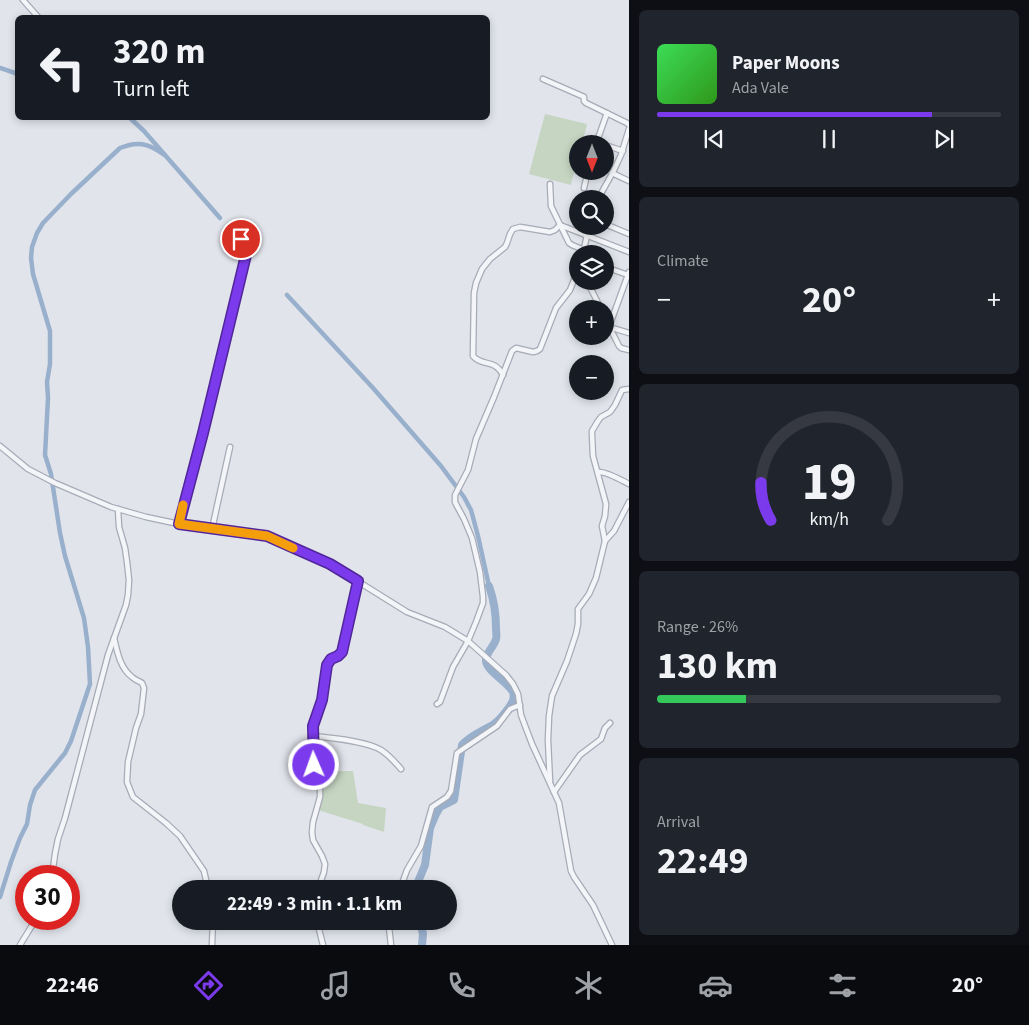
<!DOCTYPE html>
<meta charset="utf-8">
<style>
body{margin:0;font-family:"Source Sans 3",sans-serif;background:#20242c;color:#f1f3f6;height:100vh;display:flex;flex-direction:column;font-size:19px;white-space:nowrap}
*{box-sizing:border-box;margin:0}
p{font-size:16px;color:#9ea1a6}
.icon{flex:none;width:28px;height:28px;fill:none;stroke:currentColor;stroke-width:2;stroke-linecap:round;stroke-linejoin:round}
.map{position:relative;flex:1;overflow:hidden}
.details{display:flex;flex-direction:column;gap:10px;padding:10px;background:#0d0f14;width:400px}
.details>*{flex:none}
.banner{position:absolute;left:15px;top:15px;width:475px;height:105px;border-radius:8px;box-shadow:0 2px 8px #0003;background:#171b24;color:#f1f3f6;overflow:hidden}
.needle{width:32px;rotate:180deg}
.tools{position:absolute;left:569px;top:135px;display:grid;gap:10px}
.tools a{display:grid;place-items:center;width:45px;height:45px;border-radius:50%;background:#171b24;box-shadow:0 2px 8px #0003;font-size:25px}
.speed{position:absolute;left:15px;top:865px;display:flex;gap:10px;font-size:25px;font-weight:700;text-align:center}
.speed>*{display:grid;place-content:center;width:65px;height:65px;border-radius:50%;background:#171b24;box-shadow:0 2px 8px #0003;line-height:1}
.speed .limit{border:8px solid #d22;background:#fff;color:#111}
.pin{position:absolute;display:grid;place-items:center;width:42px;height:42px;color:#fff;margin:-21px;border:2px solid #fff;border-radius:50%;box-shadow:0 1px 5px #0007}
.me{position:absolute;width:55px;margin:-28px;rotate:358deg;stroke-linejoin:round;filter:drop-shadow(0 0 4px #0008)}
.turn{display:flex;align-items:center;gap:18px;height:105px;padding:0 15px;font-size:22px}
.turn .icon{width:65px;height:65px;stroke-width:2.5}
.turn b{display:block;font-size:35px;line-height:42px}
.big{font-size:38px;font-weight:700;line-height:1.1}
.details .tile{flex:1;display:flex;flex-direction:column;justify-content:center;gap:8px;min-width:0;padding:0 18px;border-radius:8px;background:#20242c}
.details .dial{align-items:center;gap:0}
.dial svg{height:130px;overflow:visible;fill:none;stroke:#363941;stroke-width:7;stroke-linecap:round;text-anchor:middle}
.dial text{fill:#f1f3f6;stroke:none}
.song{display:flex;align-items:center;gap:15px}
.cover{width:60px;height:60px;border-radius:8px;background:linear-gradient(135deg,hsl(130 70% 55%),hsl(110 70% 35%))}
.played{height:5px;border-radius:2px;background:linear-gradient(90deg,#7c3aed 80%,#363941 80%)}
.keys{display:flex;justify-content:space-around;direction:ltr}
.heat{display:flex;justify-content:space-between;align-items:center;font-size:28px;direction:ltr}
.charge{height:8px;border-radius:4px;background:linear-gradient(90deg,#34c759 26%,#363941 0)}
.trip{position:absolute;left:172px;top:880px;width:285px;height:50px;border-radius:25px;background:#171b24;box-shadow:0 2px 8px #0003;font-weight:700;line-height:50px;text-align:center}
.tabs{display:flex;height:80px;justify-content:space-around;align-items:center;background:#090b0e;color:#9ea1a6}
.tabs .icon{width:35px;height:35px}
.tabs .active{color:#7c3aed}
.tabs b{font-size:22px;color:#f1f3f6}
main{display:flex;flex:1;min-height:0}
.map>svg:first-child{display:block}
</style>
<main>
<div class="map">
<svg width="629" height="945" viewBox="0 0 629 945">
<rect width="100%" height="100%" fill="#e1e4eb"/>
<g fill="#c5d5c1">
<path d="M 545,114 L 587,124 L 582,144 L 578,144 L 577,160 L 571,185 L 529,174 Z"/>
<path d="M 317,769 L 337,771 L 353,771 L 358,803 L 386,808 L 384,832 L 363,825 L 363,824 L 318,810 L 322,794 Z"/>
</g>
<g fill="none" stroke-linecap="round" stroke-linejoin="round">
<g stroke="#99b0cd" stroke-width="4.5">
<path d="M 0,68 L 18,74"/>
<path d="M 130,118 L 144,131 L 220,218"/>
<path d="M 287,295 L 373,388 L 441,466 L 464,497 L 471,510 L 478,536 L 489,586"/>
<path d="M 0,897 L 11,862 L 20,838 L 27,824 L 30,805 L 35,790 L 65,753 L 71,741 L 90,684 L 88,647 L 84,618 L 65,556 L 60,533 L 51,474 L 45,455 L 48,398 L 47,382 L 50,364 L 50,331 L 33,274 L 31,258 L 32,247 L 37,233 L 43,223 L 71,194 L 120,148 C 137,141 148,143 163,154"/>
</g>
<g stroke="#99b0cd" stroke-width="8">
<path d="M 415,889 L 425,865 L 430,828 L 436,814 L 440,807 L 454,800 L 462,745 C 471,735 483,731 494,724 C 501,719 505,713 510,706 C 513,702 515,698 513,692 C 508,682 485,670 486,660 C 486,652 494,647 496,639 C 497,636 496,631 496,628 C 496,613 494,600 489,586"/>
<path d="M 420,921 L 423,934 L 422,945"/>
</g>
<defs>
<g id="street">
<path d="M 23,0 L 39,18"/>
<path d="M 543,79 L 582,96 L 584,97 L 584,101 L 586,103 L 627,123 L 629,125"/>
<path d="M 596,144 L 607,113"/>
<path d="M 605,145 L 623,151"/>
<path d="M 612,173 L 629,181"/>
<path d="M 550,184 L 551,206 L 569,243 L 572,245 L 584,250"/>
<path d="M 584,188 L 588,171"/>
<path d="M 598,199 L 613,172 L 621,155 L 629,129"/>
<path d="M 605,224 L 629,234"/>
<path d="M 585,234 L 587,226"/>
<path d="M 583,254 L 587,235"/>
<path d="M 611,269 L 628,275"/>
<path d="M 629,272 L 609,327 L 629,333"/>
<path d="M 587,281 L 601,309"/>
<path d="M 605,318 L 619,346 L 621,348 L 629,350"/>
<path d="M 503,375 C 494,358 482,367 473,356 L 474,293 L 476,283 L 482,269 L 490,259 L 505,247 L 507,243 L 510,234 L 513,229 L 520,227 L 550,232 L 555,230 L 560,225 L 629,252"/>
<path d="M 0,446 L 28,469 L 55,483 L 111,507 L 146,517 L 179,524 L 267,536 L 274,539 L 330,564 L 407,612 L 445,627 L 468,641 L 506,675 L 513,684 L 518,694 L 521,715 L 524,723 L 532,744 L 559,803 L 571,871 L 574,877 L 593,905 L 612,945"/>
<path d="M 598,472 C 606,471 621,480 629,484"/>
<path d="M 179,524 L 207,415 L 246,255 L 246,250 L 241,239"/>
<path d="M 212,529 L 230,447"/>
<path d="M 605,541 L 614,531 L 629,502"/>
<path d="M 114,638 C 117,651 120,668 132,677 C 135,680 139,681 142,683 L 144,688 L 141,714 L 136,728 L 128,762 L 127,782 L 133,797 L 166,823 L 180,836 L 204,871 L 208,889"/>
<path d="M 437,704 L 440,702 L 453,667 L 468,641 L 476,622 L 483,603 L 483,597 L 480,572 L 472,538 L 464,519 L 457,506 L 455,502 L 455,495 L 468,470 L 476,439 L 494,397 L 512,351 L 516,348 L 533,352 L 537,351 L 540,349 L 556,308 L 570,290 L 578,270"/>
<path d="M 313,736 C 331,738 366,741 381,750 C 389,755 395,762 401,769"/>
<path d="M 550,782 L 548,740 L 549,716 L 552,696 L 567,661 L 576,634 L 578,624 L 578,609 L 589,594 L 596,578 L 605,541 L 602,526 L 605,516 L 606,504 L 593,456 L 592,435 L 592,431 L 598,421 L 601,417 L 610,412 L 615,405 L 622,390 L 629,389"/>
<path d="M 554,792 L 580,755 L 601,739 L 605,728 L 610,723"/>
<path d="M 52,876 L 55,854 L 58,839 L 65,818 L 108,655 L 126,605 L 128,595 L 129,580 L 127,562 L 125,548 L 119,527 L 118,509"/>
<path d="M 318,889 L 324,872 L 325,864 L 322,856 L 313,840 L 312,832 L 313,822 L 320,797 L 320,788 L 313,765 L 313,726 L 315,717 L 321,704 L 327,665 L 331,659 L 340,654 L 344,644 L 358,581"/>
<path d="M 400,889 L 407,870 L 421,846 L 432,807 L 447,797 L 451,791 L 457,753 L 497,726 L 510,709 L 520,705"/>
<path d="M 317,921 L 323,945"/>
<path d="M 390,921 L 389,927 L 391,945"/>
<path d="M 20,945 L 36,919"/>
<path d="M 212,945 L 213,921"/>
</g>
</defs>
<use href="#street" stroke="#a6abb6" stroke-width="7"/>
<use href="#street" stroke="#f4f5f8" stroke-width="4.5"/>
</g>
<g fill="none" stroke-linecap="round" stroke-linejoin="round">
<defs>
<path id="route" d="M 241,239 L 246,250 L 246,255 L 203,433 L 179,524 L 267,536 L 330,564 L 358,581 L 342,652 L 338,656 L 331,659 L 327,665 L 322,700 L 313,726 L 314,765"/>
</defs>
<use href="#route" stroke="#51269a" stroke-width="12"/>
<use href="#route" stroke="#7c3aed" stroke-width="9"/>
<path stroke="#f59e0b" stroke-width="9" d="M 183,505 L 179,524 L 267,536 L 293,548"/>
</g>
</svg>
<div class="tools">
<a><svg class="needle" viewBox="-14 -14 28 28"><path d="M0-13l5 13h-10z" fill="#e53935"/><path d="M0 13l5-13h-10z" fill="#9ea1a6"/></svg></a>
<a><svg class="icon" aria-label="search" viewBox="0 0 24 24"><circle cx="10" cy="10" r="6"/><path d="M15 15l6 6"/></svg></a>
<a><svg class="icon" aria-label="layers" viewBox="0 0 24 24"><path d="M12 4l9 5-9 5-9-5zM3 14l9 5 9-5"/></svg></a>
<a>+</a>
<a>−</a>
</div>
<div class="speed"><div class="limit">30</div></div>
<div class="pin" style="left:241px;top:239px;background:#d93025"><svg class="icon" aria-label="arrive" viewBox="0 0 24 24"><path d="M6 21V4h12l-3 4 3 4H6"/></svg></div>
<svg class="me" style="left:314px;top:765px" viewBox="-20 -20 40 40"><circle r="17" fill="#7c3aed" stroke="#fff" stroke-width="3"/><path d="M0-11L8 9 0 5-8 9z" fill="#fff"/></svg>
<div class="trip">22:49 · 3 min · 1.1 km</div>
<div class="banner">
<div class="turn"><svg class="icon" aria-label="left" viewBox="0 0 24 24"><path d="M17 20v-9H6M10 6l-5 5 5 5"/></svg><div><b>320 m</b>Turn left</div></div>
</div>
</div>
<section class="details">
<div class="tile">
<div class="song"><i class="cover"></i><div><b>Paper Moons</b><p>Ada Vale</p></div></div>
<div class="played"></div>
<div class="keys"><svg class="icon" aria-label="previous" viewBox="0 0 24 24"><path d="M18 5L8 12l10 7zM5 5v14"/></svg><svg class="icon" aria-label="pause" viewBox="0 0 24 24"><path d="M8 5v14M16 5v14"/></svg><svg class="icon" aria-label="next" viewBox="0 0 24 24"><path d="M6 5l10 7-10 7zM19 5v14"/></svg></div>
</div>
<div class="tile"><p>Climate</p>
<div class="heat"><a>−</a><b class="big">20°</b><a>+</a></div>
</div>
<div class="tile dial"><svg viewBox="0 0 100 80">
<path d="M14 69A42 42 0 1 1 86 69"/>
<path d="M14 69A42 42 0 0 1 8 46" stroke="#7c3aed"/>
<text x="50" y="56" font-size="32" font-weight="700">19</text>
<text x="50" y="72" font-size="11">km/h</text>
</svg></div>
<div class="tile"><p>Range · 26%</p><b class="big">130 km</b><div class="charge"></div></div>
<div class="tile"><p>Arrival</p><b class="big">22:49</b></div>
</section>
</main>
<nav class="tabs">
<b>22:46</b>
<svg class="icon active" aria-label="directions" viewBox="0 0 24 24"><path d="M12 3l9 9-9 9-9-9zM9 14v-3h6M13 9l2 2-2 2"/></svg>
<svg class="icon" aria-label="music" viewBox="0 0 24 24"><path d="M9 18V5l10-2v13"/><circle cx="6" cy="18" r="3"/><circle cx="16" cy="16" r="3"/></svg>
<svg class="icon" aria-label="phone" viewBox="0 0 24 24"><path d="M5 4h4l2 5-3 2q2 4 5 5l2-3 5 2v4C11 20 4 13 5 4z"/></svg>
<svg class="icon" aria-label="climate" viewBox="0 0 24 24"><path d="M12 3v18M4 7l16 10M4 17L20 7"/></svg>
<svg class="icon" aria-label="car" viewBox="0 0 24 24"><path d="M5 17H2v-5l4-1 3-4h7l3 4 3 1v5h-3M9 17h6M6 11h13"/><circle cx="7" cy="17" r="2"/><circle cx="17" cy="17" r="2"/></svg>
<svg class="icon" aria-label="filters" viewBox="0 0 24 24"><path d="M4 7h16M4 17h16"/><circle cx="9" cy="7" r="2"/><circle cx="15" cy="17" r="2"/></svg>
<b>20°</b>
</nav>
